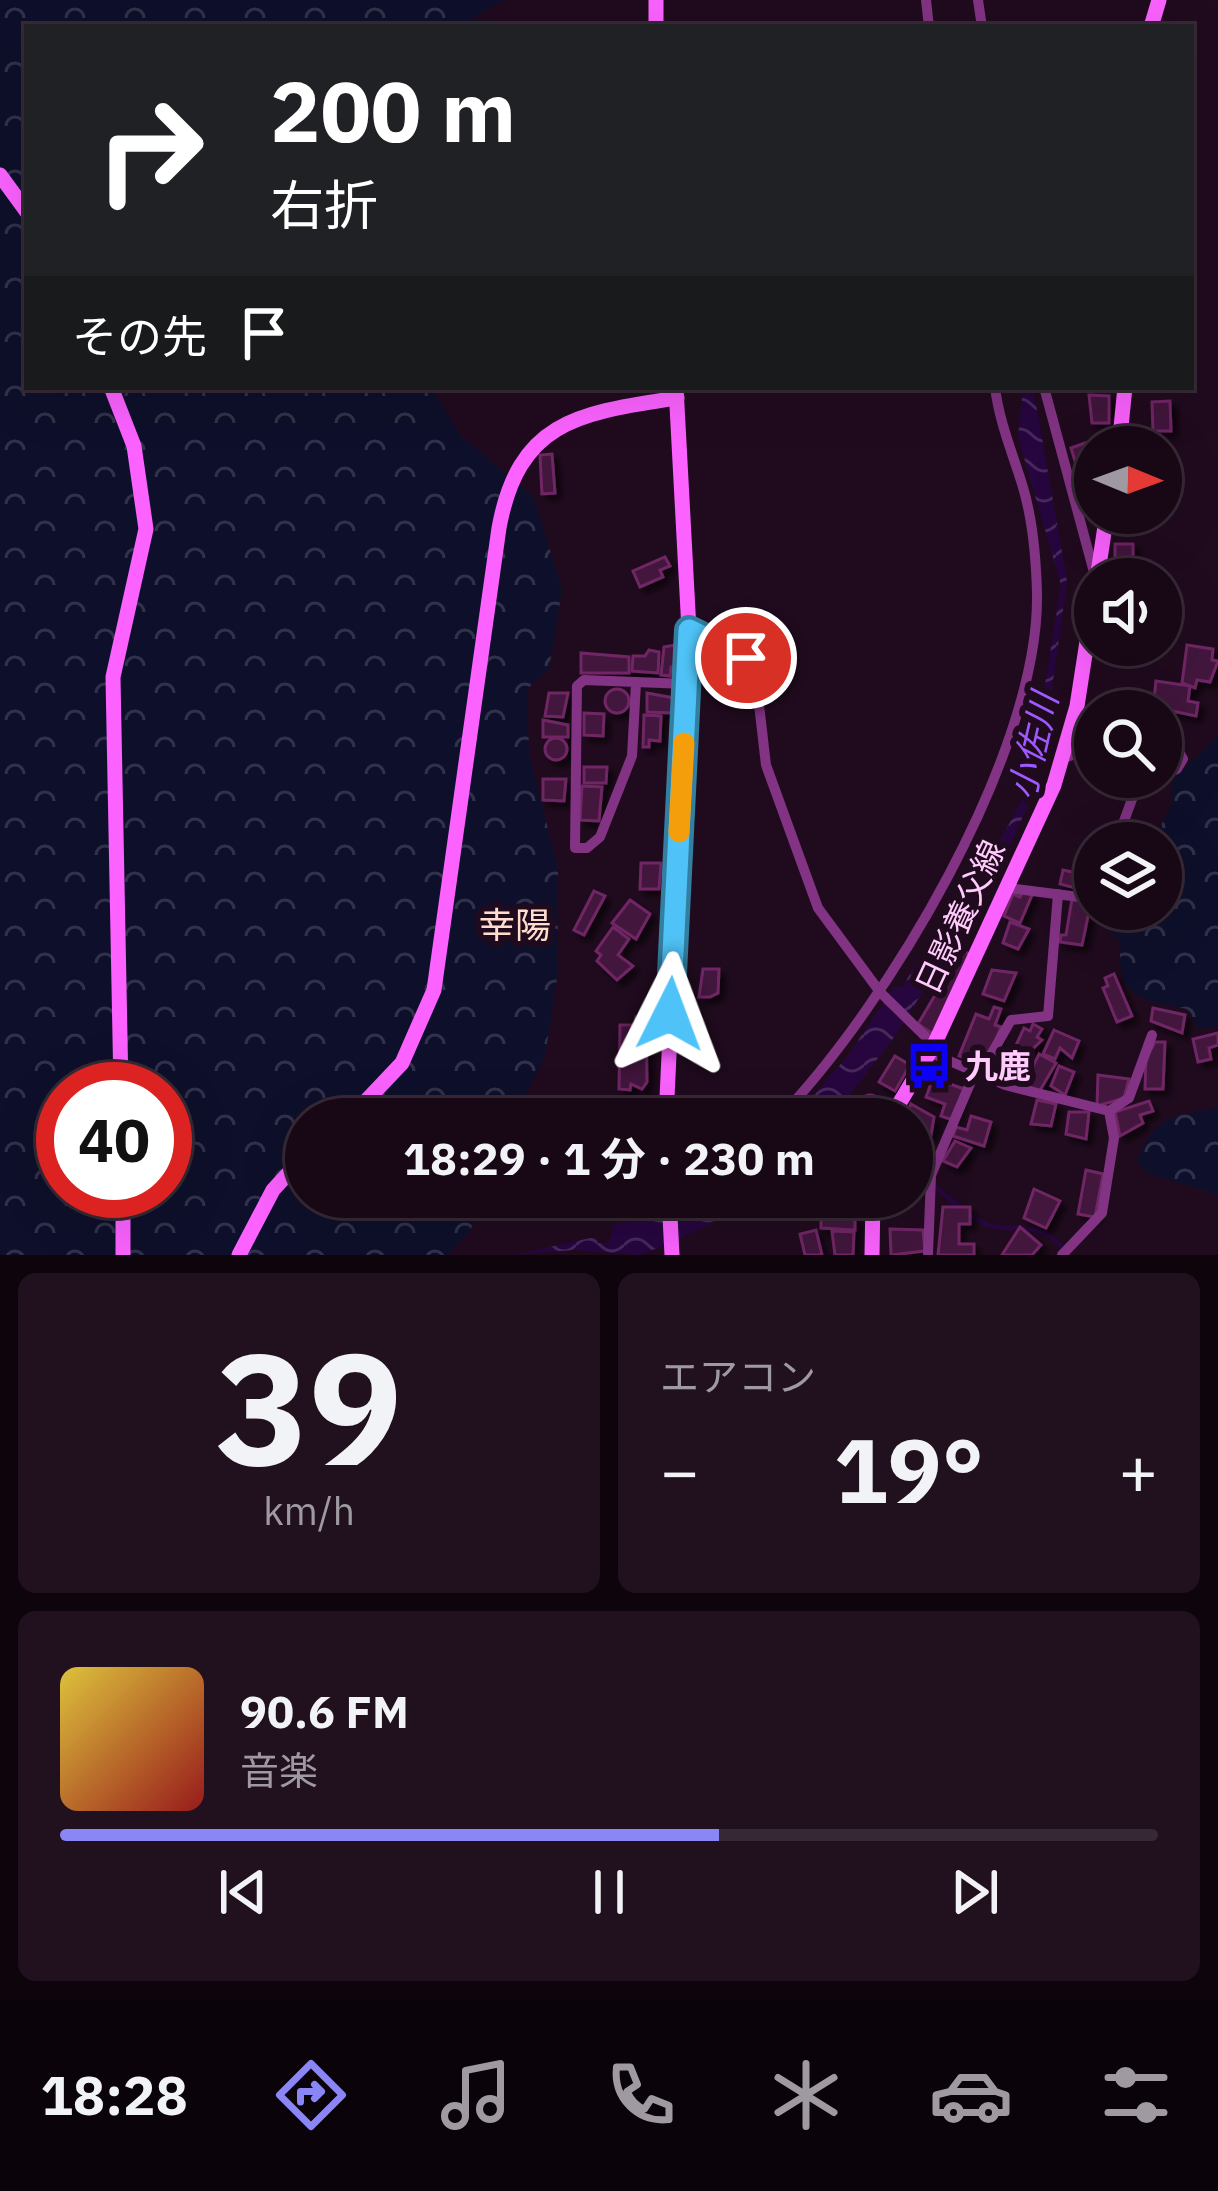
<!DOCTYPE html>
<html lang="ja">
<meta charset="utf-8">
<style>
body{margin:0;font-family:"IBM Plex Sans","Noto Sans JP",sans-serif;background:#21111f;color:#f1f3f6;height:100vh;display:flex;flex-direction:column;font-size:45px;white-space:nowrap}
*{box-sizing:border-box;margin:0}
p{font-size:39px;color:#9f9aa1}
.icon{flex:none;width:66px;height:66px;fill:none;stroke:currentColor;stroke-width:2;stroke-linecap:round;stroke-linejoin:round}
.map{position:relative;height:1255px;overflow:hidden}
.panel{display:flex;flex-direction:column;gap:18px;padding:18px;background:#0d040c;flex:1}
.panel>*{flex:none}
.top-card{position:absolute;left:24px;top:24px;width:1170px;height:366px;border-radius:0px;box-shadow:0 12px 48px #0002,0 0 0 3px #362935;background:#202124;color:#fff;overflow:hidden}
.needle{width:78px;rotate:91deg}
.controls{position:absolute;left:1074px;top:426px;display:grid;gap:24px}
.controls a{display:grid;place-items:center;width:108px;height:108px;border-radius:50%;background:#180816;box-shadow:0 12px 48px #0002,0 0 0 3px #362935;font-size:60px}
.speed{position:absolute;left:36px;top:1062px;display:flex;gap:24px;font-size:60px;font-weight:700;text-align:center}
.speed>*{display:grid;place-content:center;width:156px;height:156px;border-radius:50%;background:#180816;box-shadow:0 12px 48px #0002,0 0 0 3px #362935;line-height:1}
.speed .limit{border:18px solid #d22;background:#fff;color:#111}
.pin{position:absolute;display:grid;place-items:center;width:102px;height:102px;color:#fff;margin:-51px;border:6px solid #fff;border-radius:50%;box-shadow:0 3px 12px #0007}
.me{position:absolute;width:132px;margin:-66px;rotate:3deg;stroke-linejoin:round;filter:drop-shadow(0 0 9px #0008)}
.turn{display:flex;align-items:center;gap:42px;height:252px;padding:0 48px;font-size:54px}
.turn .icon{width:156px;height:156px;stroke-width:2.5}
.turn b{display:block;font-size:84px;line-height:102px}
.then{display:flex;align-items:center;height:114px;padding:0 48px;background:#0003;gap:24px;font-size:45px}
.big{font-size:90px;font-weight:700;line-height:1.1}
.panel .card{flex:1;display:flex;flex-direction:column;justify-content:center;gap:18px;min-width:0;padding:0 42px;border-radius:18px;background:#21111f}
.panel .dial{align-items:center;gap:0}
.dial b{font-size:156px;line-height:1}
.song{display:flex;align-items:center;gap:36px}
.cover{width:144px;height:144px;border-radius:18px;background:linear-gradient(135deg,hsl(50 70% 55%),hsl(0 70% 35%))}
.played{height:12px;border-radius:6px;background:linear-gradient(90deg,#8a86f6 60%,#362935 60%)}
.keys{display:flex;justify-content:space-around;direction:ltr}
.heat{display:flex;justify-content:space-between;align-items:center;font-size:66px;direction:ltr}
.panel .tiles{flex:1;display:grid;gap:18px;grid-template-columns:1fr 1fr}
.card:last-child{grid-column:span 2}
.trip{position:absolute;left:285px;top:1098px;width:648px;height:120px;border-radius:60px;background:#180816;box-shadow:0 12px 48px #0002,0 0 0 3px #362935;font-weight:700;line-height:120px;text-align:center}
.menu{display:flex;height:192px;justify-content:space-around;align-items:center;background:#0a0309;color:#9f9aa1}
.menu .icon{width:84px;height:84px}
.menu .on{color:#8a86f6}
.menu b{font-size:54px;color:#f1f3f6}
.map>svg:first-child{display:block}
</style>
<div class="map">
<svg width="1218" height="1255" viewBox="0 0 1218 1255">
<defs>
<pattern id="forest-crowns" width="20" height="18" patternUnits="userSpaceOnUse" patternTransform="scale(3)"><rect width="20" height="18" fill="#0e102b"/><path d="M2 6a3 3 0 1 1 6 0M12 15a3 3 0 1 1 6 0" fill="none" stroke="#32314b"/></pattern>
<pattern id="water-waves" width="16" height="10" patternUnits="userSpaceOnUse" patternTransform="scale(3)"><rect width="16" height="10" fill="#27063f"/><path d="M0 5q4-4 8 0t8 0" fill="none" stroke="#47295c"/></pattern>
<filter id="shadow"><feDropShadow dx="5.5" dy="5.5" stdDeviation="3" flood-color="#0009"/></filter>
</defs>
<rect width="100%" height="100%" fill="#200b1e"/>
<g fill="url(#forest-crowns)" fill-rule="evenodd">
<path d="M 0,0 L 504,0 L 472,18 L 504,27 L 27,27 L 27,387 L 431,387 L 461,436 L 534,497 L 562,590 L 549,669 L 527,689 L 529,753 L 558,869 L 558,972 L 545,1056 L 514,1119 L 306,1119 L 306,1197 L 478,1197 L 471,1230 L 448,1255 L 0,1255 ZM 63,1089 L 165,1089 L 165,1191 L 63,1191 Z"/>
<path d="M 1218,737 L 1218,1026 L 1199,1029 L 1187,1009 C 1141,1000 1114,997 1121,943 L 1108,928 L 1112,909 L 1161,909 L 1161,843 L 1152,843 L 1171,806 L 1173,778 Z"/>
<path d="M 1218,1108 L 1218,1194 L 1148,1174 L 1137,1162 C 1155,1115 1172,1116 1218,1108 Z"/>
</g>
<g fill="url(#water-waves)">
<path d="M 1023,387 L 1033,387 L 1067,581 L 1046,731 L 1035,743 L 1037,784 L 1010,846 L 1001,846 L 975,906 L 898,1032 L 831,1119 L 792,1119 L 847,1057 L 894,987 L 903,987 L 914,966 L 956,919 L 1028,790 L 1061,585 L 1018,437 Z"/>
<path d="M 696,1197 L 751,1197 L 708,1226 L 641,1255 L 574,1250 L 513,1255 L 595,1237 L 598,1243 L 609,1243 L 614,1224 L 658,1217 Z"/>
</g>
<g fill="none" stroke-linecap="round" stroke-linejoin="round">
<g stroke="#27063f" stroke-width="4.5">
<path d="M 912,1174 L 926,1181"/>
<path d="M 934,1186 C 950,1198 973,1221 992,1226 C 1021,1233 1040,1220 1064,1249"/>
</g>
</g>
<g fill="#42163c" stroke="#702765" stroke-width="3" filter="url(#shadow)">
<path d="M 1089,395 L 1109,396 L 1109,423 L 1092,423 Z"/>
<path d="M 1170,401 L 1171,431 L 1153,431 L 1152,402 Z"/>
<path d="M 1085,443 L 1090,470 L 1080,477 L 1071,448 Z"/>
<path d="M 552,454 L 555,493 L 542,494 L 540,455 Z"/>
<rect x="1115" y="544" width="18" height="24"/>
<path d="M 665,557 L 670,566 L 660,570 L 663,577 L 640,587 L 633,571 Z"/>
<path d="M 675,645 L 677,668 L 671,667 L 670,676 L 661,675 L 664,647 Z"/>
<path d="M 1187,645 L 1213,649 L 1212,660 L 1218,661 L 1210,682 L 1197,680 L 1195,688 L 1182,683 Z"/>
<path d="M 649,650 L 659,652 L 658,673 L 632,671 L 633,656 L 645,656 Z"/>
<path d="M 581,653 L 629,657 L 629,673 L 581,673 Z"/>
<path d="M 1156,681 L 1190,686 L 1188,701 L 1198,703 L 1196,716 L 1153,707 Z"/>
<circle cx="617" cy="701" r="12"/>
<path d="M 549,693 L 568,693 L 563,717 L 545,716 Z"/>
<path d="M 647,693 L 674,698 L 673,713 L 647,712 Z"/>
<path d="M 584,713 L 604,714 L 603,736 L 584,735 Z"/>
<path d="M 644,715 L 661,716 L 660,741 L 649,740 L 649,747 L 643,747 Z"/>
<path d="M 543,720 L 568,725 L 568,737 L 543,737 Z"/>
<circle cx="556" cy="749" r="11"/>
<path d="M 584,767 L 607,767 L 606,783 L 584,783 Z"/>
<path d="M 543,779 L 566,779 L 564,801 L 543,800 Z"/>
<path d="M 582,786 L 602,787 L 599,821 L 580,820 Z"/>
<path d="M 641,863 L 661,863 L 659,889 L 640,889 Z"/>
<path d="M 1063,870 L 1095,877 L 1095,893 L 1060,884 Z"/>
<path d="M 594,891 L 605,896 L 584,935 L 574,930 Z"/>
<path d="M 1023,891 L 1032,895 L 1020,923 L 1004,916 L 1013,894 L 1020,897 Z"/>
<path d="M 1072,899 L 1091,902 L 1082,945 L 1060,942 L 1061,935 L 1066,935 Z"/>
<path d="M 630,900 L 650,914 L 636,939 L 612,923 Z"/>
<path d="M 1010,922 L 1029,929 L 1018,949 L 1003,943 Z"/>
<path d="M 613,927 L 629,939 L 618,955 L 633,966 L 617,980 L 597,961 L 601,955 L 596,951 Z"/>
<path d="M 960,950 L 970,954 L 933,1034 L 918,1024 L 941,985 L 936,983 L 943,970 L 949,973 Z"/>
<path d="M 703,969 L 719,969 L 718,993 L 710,997 L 699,997 Z"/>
<path d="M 992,970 L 1016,973 L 1004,1001 L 983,994 Z"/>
<path d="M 1114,974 L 1132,1016 L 1117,1022 L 1103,988 L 1108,986 L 1105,978 Z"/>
<path d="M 994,1007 L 1001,1009 L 995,1025 L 1001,1027 L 985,1066 L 959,1056 L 976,1014 L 989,1019 Z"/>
<path d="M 1153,1008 L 1185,1015 L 1182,1033 L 1151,1021 Z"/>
<path d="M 636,1017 L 646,1018 L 647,1082 L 642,1089 L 631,1084 L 630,1090 L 619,1089 L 620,1025 L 635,1025 Z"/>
<path d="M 1033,1024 L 1042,1029 L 1037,1037 L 1042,1040 L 1020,1061 L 1011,1056 L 1024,1028 L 1030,1031 Z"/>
<path d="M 1054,1030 L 1079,1041 L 1072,1058 L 1060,1048 L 1055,1059 L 1043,1054 Z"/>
<path d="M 1218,1033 L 1218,1045 L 1209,1048 L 1211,1059 L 1198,1062 L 1193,1039 Z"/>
<path d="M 1155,1042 L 1165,1042 L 1163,1089 L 1145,1089 L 1146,1059 Z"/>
<path d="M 1039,1054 L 1056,1063 L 1039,1092 L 1024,1084 Z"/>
<path d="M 895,1056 L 910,1065 L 895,1091 L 879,1082 Z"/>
<path d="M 1059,1066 L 1074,1072 L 1065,1095 L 1051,1086 Z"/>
<path d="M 1098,1075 L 1129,1079 L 1124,1098 L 1097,1106 Z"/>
<path d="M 933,1078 L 964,1089 L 953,1120 L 941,1116 L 945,1104 L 926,1097 Z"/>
<circle cx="870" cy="1106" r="11"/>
<path d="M 1037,1100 L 1056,1104 L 1051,1126 L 1031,1124 Z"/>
<path d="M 1149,1101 L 1153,1111 L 1140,1115 L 1143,1123 L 1120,1136 L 1115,1112 Z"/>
<path d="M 911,1104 L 934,1117 L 931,1135 L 905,1119 Z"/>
<path d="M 1069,1112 L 1089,1112 L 1086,1139 L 1066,1134 Z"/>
<path d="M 971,1116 L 991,1122 L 984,1146 L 953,1136 L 956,1127 L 967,1130 Z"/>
<path d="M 955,1141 L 971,1148 L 957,1167 L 943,1161 Z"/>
<path d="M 1086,1170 L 1103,1174 L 1095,1217 L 1078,1214 Z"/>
<path d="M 1034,1189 L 1060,1201 L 1046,1228 L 1024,1218 Z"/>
<path d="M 943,1207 L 970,1207 L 970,1224 L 959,1224 L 959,1244 L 974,1244 L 974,1255 L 938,1255 Z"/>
<path d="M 821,1212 L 855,1217 L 855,1230 L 821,1228 Z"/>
<path d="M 1020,1227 L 1041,1245 L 1032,1255 L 1002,1255 Z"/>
<path d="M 890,1229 L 923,1230 L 925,1251 L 891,1255 Z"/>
<path d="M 816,1230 L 822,1255 L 805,1255 L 800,1234 Z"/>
<path d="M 832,1231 L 854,1232 L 853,1255 L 835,1255 Z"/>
</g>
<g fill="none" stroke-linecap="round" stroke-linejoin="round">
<g stroke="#823383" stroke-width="10">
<path d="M 926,0 L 929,27"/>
<path d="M 978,0 L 982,27"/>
<path d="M 1044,387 L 1095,576"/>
<path d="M 689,630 L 740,653 L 755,670 L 766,765 L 818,908 L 880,992 L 934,1045"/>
<path d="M 636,683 L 632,756 L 600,837 L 587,848 L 575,848 L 577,686 L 584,680 L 687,684"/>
<path d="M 1161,742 L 1175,745 L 1183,759 L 1177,769 L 1161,775"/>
<path d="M 1061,759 L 1095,747"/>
<path d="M 1116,843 L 1139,780 L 1150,777"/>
<path d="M 1008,888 L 1095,899"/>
<path d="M 929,1052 L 1005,1085 L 1109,1111 L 1129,1098 L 1152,1035"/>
<path d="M 980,1074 L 1011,1020 L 1048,1016 L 1058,894"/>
<path d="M 778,1119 C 887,1007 1040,752 1037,593 C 1036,556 1033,519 1022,484 C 1012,452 999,421 995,387"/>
<path d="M 928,1255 L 931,1175 L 975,1072"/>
<path d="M 1062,1255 L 1102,1213 L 1114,1138 L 1109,1111"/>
</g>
<g stroke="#fb62ff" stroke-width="15">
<path d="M 656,0 L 656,27"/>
<path d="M 1151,27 L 1159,0"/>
<path d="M 0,175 L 27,212"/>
<path d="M 111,387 L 134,446 L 146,529 L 113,677 L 121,1089"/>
<path d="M 1119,447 L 1125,387"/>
<path d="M 1097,579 L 1107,513"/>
<path d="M 349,1119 L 402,1063 L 434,990 L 499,528 C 519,419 581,413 677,398"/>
<path d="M 666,1119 L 689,630 L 676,387"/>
<path d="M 890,1119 L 934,1045 L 1054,785 L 1077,706 L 1095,590"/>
<path d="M 123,1191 L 123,1255"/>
<path d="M 669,1197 L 672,1255"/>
<path d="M 239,1255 L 273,1190 L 306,1154"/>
<path d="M 872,1255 L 873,1197"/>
</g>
</g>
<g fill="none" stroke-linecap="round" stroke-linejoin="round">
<defs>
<path id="route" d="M 670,1014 L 689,630 L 746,658"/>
</defs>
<use href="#route" stroke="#337fa1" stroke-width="30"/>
<use href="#route" stroke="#4fc3f7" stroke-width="21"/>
<path stroke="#f59e0b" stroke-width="21" d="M 679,832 L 684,743"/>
</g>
<defs>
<symbol id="bus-bare" viewBox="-9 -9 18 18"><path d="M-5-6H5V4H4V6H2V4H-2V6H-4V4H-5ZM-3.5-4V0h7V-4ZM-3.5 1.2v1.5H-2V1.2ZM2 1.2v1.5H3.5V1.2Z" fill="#0d00f6" stroke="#200b1e" stroke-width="2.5" paint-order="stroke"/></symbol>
</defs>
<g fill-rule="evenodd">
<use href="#bus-bare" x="896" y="1033" width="66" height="66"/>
</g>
<g text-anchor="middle" stroke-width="12" stroke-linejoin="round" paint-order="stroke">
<g font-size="33" fill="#ffcbfc" stroke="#200b1e">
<text transform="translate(960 917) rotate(-65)" y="12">日影養父線</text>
</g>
<g font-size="33" font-weight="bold" fill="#ffcbfc" stroke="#200b1e" text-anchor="start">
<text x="965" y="1078">九鹿</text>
</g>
<g font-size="36" font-style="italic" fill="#9e59ff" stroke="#200b1e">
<text transform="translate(1033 746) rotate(-77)" y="13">小佐川</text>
</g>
<g font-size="36" fill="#ffddcd" stroke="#200b1e">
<text x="515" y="938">幸陽</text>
</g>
</g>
</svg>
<div class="controls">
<a><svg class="needle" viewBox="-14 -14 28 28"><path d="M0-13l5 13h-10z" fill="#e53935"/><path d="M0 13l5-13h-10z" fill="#9f9aa1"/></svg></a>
<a><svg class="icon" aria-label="sound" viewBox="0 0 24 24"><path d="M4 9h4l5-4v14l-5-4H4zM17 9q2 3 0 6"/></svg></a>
<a><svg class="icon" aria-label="search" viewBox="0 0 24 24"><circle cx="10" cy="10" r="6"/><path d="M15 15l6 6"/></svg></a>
<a><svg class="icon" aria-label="layers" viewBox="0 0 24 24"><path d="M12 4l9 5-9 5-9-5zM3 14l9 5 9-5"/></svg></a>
</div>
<div class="speed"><div class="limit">40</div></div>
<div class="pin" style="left:746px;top:658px;background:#d93025"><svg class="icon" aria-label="arrive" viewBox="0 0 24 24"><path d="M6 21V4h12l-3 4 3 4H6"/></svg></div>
<svg class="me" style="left:670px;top:1014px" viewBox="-20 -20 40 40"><path d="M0-17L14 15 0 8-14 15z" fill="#4fc3f7" stroke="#fff" stroke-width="4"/></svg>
<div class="trip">18:29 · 1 分 · 230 m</div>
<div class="top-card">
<div class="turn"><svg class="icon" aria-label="right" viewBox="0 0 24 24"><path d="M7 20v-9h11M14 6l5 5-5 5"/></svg><div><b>200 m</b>右折</div></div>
<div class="then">その先<svg class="icon" aria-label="arrive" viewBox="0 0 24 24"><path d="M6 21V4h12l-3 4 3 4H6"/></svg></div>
</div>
</div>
<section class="panel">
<div class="tiles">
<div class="card dial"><b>39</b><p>km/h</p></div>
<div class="card"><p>エアコン</p>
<div class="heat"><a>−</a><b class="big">19°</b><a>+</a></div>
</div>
<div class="card">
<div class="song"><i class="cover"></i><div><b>90.6 FM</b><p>音楽</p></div></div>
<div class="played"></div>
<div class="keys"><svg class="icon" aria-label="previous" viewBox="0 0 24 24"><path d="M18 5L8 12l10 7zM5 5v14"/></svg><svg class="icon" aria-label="pause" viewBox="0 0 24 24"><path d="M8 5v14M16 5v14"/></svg><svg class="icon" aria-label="next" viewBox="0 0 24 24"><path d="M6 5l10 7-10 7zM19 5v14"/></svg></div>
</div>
</div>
</section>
<nav class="menu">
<b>18:28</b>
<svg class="icon on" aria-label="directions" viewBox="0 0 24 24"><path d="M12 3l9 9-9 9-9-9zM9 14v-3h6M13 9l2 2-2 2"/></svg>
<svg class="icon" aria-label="music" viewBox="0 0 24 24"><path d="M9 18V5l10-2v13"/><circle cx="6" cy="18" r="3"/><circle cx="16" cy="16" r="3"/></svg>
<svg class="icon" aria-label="phone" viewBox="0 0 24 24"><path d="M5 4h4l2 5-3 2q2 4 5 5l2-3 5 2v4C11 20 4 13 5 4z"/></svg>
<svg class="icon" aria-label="climate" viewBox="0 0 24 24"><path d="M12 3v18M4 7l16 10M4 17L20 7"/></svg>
<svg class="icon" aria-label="car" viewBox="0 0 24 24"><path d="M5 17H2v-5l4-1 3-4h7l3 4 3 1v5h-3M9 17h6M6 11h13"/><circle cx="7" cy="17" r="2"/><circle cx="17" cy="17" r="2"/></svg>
<svg class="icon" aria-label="filters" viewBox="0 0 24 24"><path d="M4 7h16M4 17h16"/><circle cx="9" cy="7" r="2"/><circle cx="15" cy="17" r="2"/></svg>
</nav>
